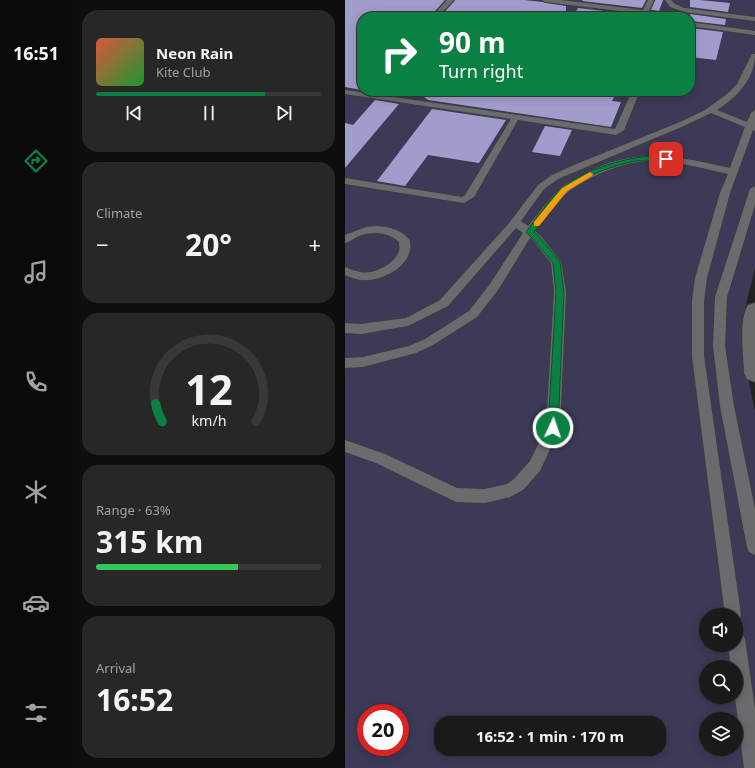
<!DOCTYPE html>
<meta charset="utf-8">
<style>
body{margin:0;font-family:"Noto Sans",sans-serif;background:#272728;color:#f1f3f6;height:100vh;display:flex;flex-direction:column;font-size:15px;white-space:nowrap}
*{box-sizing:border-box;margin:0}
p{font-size:13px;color:#9fa1a3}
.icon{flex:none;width:22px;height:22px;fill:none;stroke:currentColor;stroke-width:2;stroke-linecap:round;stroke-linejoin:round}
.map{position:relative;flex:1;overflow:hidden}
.details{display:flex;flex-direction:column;gap:10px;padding:10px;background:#0e0e0f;width:273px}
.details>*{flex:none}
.guide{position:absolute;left:12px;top:12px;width:338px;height:84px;border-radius:16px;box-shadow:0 2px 10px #0003,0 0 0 1px #38383a;background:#0b8043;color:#fff;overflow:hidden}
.controls{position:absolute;left:354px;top:608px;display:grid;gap:8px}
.controls a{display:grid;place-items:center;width:44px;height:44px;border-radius:50%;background:#1a1a1b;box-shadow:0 2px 10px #0003,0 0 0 1px #38383a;font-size:20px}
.speed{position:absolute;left:12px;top:704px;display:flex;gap:8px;font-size:20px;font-weight:700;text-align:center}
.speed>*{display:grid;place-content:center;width:52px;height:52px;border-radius:50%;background:#1a1a1b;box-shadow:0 2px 10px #0003,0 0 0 1px #38383a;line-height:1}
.speed .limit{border:6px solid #d22;background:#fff;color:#111}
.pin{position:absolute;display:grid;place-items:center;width:34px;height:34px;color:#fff;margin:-17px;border-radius:8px;box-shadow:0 2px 6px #0006}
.me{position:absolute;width:44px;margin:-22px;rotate:3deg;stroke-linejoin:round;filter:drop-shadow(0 0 3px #0008)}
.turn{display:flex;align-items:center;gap:14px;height:84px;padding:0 16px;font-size:18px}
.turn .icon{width:52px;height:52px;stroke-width:2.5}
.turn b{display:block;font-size:28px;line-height:34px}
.big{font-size:30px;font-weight:700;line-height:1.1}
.details .card{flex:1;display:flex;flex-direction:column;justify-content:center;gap:6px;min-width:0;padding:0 14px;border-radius:16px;background:#272728}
.details .dial{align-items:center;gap:0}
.dial svg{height:104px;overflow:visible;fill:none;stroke:#38383a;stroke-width:7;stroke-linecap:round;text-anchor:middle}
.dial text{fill:#f1f3f6;stroke:none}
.song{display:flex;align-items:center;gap:12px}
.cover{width:48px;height:48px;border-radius:6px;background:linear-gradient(135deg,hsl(10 70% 55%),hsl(130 70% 35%))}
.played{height:4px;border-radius:2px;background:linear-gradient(90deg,#0b8043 75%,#38383a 75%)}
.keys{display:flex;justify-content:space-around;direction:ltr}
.heat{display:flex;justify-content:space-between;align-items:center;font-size:22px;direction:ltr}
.charge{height:6px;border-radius:3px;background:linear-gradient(90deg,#34c759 63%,#38383a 0)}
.trip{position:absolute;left:89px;top:716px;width:232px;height:40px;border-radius:16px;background:#1a1a1b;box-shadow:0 2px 10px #0003,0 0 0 1px #38383a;font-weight:700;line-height:40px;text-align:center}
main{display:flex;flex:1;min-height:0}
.tab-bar{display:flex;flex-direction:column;width:72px;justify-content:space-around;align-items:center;background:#0a0a0b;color:#9fa1a3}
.tab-bar .icon{width:28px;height:28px}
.tab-bar .active{color:#0b8043}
.tab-bar b{font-size:18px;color:#f1f3f6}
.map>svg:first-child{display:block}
</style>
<main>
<nav class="tab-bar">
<b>16:51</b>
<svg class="icon active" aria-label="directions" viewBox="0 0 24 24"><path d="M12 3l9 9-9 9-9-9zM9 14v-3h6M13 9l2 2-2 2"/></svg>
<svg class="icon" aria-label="music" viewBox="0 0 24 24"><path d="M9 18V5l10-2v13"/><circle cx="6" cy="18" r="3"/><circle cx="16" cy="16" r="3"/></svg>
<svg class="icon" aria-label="phone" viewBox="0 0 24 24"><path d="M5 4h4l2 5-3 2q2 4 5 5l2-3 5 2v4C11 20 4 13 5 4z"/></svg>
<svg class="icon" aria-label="climate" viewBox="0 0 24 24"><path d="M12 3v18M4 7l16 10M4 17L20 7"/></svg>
<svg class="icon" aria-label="car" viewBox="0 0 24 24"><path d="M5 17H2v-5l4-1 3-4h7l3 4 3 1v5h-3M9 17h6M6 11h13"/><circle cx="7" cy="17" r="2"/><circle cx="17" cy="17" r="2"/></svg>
<svg class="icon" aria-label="filters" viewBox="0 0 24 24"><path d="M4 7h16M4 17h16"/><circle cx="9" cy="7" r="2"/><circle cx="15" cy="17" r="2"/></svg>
</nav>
<section class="details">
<div class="card">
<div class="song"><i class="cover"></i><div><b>Neon Rain</b><p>Kite Club</p></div></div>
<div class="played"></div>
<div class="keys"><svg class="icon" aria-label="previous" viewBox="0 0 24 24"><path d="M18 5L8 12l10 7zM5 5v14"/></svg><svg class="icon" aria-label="pause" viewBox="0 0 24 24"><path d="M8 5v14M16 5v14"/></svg><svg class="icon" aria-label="next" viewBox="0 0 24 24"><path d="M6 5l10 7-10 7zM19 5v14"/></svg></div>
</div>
<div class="card"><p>Climate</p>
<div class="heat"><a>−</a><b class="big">20°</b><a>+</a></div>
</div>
<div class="card dial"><svg viewBox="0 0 100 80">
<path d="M14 69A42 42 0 1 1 86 69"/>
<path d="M14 69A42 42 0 0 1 9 55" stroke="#0b8043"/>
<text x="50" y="56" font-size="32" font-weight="700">12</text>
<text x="50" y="72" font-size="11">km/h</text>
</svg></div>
<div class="card"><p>Range · 63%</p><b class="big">315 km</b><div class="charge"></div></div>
<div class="card"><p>Arrival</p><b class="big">16:52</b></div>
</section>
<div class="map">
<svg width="410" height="768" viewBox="0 0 410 768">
<rect width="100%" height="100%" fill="#222224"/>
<path fill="#3d3a58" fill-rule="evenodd" d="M 0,0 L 410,0 L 410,268 L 399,313 L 399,356 L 410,412 L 410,768 L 0,768 ZM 17,17 L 345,17 L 345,91 L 17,91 ZM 361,615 L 391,615 L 391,645 L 361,645 ZM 361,667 L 391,667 L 391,697 L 361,697 ZM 21,713 L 55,713 L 55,747 L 21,747 ZM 361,719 L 391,719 L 391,749 L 361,749 ZM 96,723 L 314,723 L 314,749 L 96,749 Z"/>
<g fill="#a09dcc">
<path d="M 0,0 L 100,0 L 85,17 L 17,17 L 17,90 L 0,87 Z"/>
<path d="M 110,0 L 179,0 L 198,2 L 221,6 L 221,17 L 95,17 Z"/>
<path d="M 238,0 L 301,0 L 297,8 L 237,1 Z"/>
<path d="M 310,0 L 318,0 L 314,11 L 306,10 Z"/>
<path d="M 345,0 L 355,0 L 385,3 L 383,12 L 345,7 Z"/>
<path d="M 233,8 L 311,17 L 228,17 Z"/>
<path d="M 345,14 L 381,19 L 380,25 L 345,21 Z"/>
<path d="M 345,28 L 378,32 L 371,60 L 345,57 Z"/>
<path d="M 38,91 L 65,91 L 60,97 L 36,94 Z"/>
<path d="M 71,91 L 272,91 L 267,101 L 276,102 L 266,127 L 83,100 Z"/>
<path d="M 30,100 L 54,104 L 0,168 L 0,123 L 8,125 Z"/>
<path d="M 87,109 L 161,120 L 134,163 L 83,155 L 60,186 L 32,181 Z"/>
<path d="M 200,126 L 227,130 L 215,156 L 187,152 Z"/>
</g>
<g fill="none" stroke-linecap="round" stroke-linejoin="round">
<defs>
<g id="lane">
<path d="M 102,0 L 109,0 L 93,17 L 86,17 Z"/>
<path d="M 197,0 L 216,0 L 298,10 L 303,0 L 309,0 L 304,11 L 322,13 L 324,17 L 200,2 Z"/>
<path d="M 320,0 L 326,0 L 330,4 L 339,8 L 410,17 L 410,21 L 339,12 L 325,7 Z"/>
<path d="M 345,22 L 410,31 L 410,35 L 345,26 Z"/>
<path d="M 407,54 L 410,54 C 410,79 392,97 372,110 L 402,122 L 406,113 L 410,110 L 410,131 L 408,130 L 385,193 L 362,278 L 359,301 L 359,356 L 396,615 L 394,621 L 391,622 L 391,615 L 380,615 L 347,356 L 347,301 L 350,278 L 375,193 L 383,174 C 357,168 331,161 305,161 C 279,161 244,176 223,192 C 213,200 199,220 190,231 L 195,235 L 216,262 L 221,292 L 215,428 L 195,471 L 178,490 L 165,497 L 140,503 L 111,502 L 31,463 L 0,452 L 0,440 L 40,454 L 112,488 L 140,489 L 162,484 L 168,480 L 185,461 L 201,428 L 209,292 L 206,263 L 187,239 L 185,238 L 153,290 L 132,317 L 88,345 L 71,353 L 18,367 L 0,368 L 0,358 L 18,357 L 64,346 L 80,339 L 124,311 L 145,284 L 178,233 L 171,228 L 103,306 L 63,326 L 16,334 L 0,333 L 0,323 L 16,324 L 61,318 L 95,300 L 165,222 L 193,185 L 207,175 L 229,165 L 335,122 L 360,110 L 382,94 L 392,84 ZM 366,113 L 400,127 L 385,168 C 331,156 286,146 236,176 C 229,180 220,183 215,189 C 203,200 193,214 183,226 L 176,221 L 199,189 L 213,179 L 341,125 Z"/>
<path d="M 0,90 L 270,129 L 287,91 L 295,91 L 279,130 L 271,135 L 173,120 L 129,197 L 119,203 L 0,184 L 0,178 L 117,197 L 120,195 L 166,119 L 0,94 Z"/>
<path d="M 410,186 L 410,205 L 382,297 L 380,346 L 389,406 L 410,509 L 410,555 L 404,552 L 402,547 L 375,406 L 368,346 L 370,297 L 405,189 Z"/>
<path d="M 21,227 C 36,225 56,227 65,241 C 65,244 66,248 65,250 C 61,270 33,282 15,280 C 10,279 5,277 0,275 L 0,267 C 5,269 10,271 15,272 C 28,275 49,265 54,251 C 55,249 54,245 54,242 C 44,232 27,231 14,236 C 9,238 5,242 0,243 L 0,235 Z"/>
<path d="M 391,630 L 397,633 L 400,639 L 410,709 L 410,768 L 399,768 L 390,697 L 391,667 L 386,667 L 383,645 L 391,645 Z"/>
</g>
<path id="street" d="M 410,303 L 410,382 L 402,379 L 399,373 C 399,354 393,322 403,305 Z"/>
</defs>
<use href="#lane" stroke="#3d3d3f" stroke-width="2"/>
<use href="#street" stroke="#3d3d3f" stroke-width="2"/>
<use href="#lane" fill="#6b6b6e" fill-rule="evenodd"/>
<use href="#street" fill="#6b6b6e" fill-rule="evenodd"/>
</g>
<path fill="#0b8043" stroke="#07532c" d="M 304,156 L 321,157 L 324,159 C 319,163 299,160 291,161 C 270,165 237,176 221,191 C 209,203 199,219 189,232 L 193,235 L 215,262 L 219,292 L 213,428 L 211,431 L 208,433 L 204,431 L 203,428 L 211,292 L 208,263 L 188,239 L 181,232 C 188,222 208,195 218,187 C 242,169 275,159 304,156 Z"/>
<path fill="#f59e0b" d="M 245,172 L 248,174 L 247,176 L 222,191 L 194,226 L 189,226 L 189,222 L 217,188 Z"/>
</svg>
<div class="controls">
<a><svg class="icon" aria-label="sound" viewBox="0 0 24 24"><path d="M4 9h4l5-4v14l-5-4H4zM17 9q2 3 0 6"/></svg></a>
<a><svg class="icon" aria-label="search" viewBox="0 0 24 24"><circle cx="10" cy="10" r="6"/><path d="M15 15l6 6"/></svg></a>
<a><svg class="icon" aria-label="layers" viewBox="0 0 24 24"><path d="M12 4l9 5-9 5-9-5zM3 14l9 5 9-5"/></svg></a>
</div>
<div class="speed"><div class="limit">20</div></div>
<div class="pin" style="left:321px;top:159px;background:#d93025"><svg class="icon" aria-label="arrive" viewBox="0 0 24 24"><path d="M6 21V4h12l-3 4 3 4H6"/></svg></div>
<svg class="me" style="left:208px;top:428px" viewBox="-20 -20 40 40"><circle r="17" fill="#0b8043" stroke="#fff" stroke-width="3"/><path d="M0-11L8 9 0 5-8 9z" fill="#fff"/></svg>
<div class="trip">16:52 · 1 min · 170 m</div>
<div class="guide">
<div class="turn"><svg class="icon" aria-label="right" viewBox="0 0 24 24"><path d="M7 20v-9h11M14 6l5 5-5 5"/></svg><div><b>90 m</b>Turn right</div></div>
</div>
</div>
</main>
